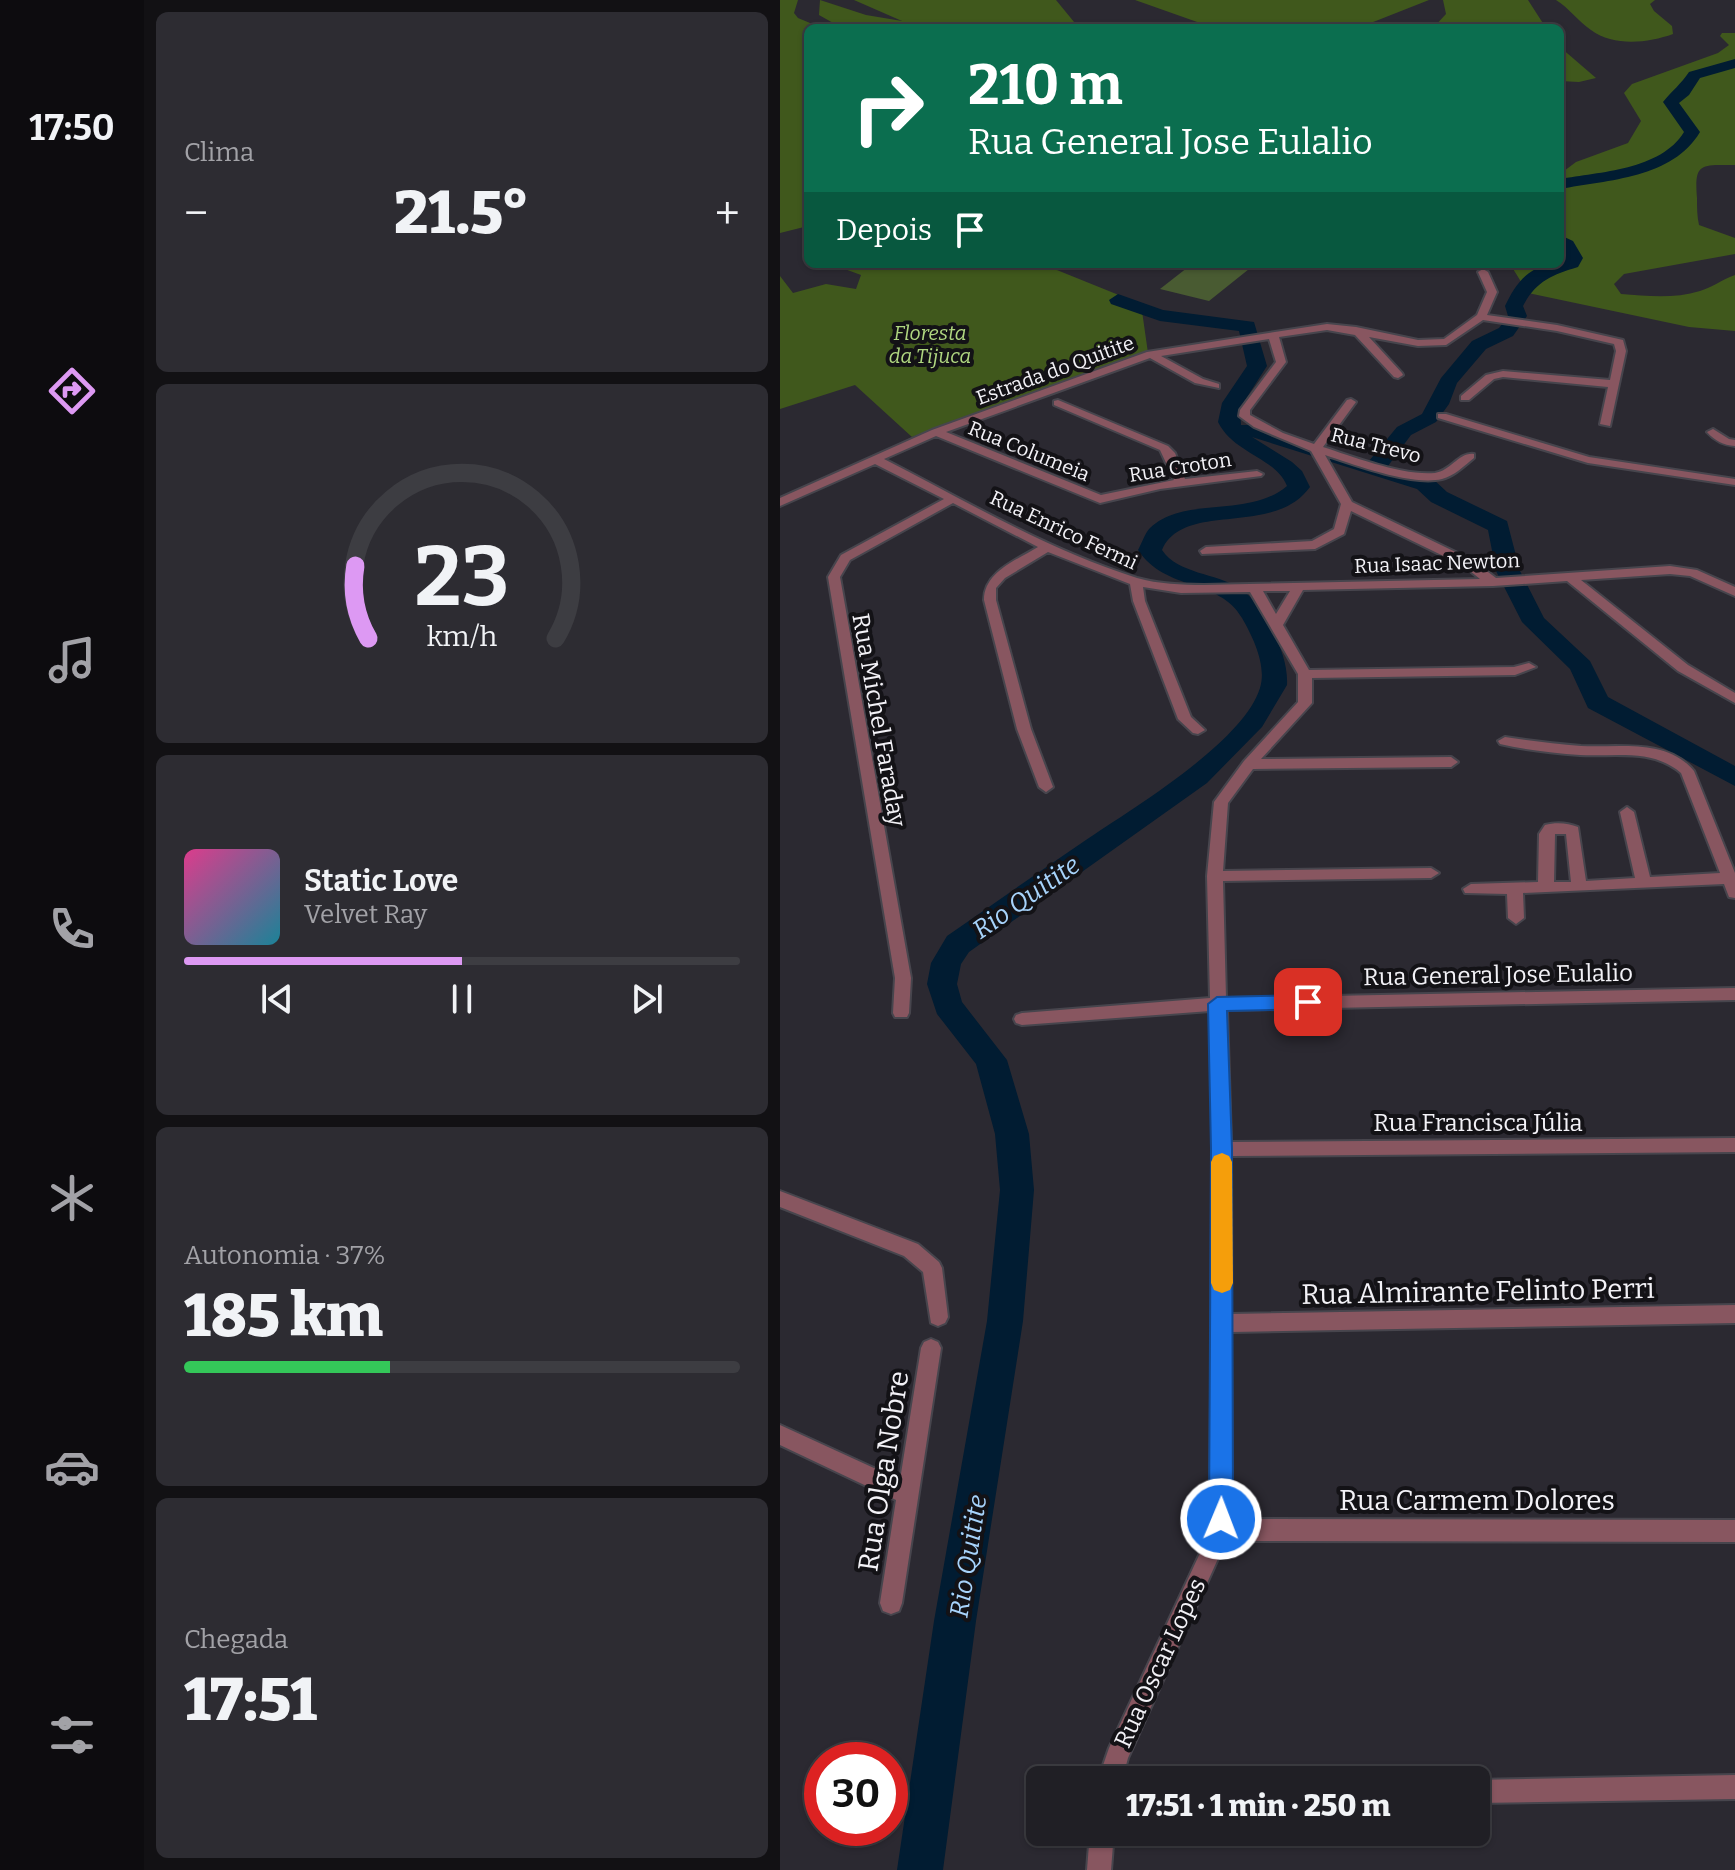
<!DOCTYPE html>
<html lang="pt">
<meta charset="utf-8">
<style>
body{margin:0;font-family:Bitter,serif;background:#2d2c32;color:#f1f3f6;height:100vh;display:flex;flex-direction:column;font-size:30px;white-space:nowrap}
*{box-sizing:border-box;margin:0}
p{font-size:26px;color:#a2a2a7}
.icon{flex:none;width:44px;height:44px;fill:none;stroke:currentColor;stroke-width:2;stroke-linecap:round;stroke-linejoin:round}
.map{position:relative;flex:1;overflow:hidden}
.drawer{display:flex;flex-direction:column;gap:12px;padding:12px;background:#121114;width:636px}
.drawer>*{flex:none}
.banner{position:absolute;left:24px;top:24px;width:760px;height:244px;border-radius:12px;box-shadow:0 2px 6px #0004,0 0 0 2px #3d3d42;background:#0b6e4f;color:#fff;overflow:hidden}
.speed{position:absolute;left:24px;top:1742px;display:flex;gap:16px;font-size:40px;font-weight:700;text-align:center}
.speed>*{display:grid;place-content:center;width:104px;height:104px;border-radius:50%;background:#201f25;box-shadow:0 2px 6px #0004,0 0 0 2px #3d3d42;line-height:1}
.speed .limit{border:12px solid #d22;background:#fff;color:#111}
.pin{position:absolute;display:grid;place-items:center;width:68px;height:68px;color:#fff;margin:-34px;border-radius:16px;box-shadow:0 4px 12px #0006}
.me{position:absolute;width:88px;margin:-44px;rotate:1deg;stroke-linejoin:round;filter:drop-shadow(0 0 6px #0008)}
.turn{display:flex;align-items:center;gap:28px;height:168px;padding:0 32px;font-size:36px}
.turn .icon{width:104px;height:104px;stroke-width:2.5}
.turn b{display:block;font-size:56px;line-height:68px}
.then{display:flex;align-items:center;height:76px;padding:0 32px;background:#0003;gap:16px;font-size:30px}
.big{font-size:60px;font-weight:800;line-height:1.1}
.drawer .widget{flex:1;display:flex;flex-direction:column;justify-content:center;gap:12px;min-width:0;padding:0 28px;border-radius:12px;background:#2d2c32}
.drawer .dial{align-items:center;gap:0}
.dial svg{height:208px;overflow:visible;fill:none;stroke:#3d3d42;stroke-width:7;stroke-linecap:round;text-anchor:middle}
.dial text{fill:#f1f3f6;stroke:none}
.song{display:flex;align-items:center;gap:24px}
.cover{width:96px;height:96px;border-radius:12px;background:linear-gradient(135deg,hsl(330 70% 55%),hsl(190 70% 35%))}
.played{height:8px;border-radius:4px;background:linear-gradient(90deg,#dd99f3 50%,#3d3d42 50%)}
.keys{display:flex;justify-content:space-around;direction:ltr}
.heat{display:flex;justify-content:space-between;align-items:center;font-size:44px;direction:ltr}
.charge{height:12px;border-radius:6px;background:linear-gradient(90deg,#34c759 37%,#3d3d42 0)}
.trip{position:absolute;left:246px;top:1766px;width:464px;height:80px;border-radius:12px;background:#201f25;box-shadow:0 2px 6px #0004,0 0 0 2px #3d3d42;font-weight:800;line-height:80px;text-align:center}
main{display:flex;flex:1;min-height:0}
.tabs{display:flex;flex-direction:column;width:144px;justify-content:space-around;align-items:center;background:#0d0c0f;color:#a2a2a7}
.tabs .icon{width:56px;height:56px}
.tabs .on{color:#dd99f3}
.tabs b{font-size:36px;color:#f1f3f6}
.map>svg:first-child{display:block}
</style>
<main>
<nav class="tabs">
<b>17:50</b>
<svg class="icon on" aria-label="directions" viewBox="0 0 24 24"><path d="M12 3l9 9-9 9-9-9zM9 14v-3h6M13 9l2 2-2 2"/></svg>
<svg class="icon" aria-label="music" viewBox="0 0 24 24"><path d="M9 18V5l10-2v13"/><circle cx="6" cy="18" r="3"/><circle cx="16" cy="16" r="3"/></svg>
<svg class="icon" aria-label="phone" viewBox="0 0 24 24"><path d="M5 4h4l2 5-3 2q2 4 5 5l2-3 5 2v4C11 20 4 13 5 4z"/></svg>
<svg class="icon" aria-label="climate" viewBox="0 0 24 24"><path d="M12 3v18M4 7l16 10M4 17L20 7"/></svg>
<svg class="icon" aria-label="car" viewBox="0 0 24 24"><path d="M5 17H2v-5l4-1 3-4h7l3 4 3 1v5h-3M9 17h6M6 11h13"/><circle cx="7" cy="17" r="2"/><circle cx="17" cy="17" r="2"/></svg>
<svg class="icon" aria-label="filters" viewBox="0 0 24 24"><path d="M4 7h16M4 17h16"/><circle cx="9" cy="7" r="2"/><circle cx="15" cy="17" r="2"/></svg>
</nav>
<section class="drawer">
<div class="widget"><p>Clima</p>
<div class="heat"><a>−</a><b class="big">21.5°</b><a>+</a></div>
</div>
<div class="widget dial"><svg viewBox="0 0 100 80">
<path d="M14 69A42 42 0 1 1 86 69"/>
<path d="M14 69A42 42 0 0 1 9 41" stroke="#dd99f3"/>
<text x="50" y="56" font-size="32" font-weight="700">23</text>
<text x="50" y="72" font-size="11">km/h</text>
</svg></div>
<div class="widget">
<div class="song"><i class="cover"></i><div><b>Static Love</b><p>Velvet Ray</p></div></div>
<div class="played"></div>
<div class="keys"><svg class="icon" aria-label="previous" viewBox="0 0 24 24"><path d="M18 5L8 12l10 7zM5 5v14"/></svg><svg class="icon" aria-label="pause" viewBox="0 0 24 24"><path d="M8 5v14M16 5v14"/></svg><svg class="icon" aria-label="next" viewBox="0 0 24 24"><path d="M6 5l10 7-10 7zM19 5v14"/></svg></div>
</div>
<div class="widget"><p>Autonomia · 37%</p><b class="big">185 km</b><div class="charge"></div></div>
<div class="widget"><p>Chegada</p><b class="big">17:51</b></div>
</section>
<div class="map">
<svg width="955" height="1870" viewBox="0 0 955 1870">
<rect width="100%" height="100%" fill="#2b2931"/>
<path fill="#495b32" d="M 412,264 L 471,264 L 474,265 L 429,301 L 380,289 Z"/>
<g fill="#40581c">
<path d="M 0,0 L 18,0 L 14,13 L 18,18 L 42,28 L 28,28 L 28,232 L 24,227 L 0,233 Z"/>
<path d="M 40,0 L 86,15 L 122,21 L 74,0 L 276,0 L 299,28 L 62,28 L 39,15 Z"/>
<path d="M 355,0 L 649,0 L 578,28 L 447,28 L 420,23 Z"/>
<path d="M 663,0 L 748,0 L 766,28 L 653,28 L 666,14 Z"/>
<path d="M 776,0 L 875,0 L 870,4 L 874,11 L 892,26 L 893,34 C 868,43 834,47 811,30 C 798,21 789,8 776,0 Z"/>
<path d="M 942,33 L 955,33 L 955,165 C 921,165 914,162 917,198 C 917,208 917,216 919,225 L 955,238 L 955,254 L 844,274 L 834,284 L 841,294 C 867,296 894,299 920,291 C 931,288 943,279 955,275 L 955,331 L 909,327 L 748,293 L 730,264 L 780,264 L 780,174 L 796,162 L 848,143 L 861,121 L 844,93 L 852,84 L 938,53 L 949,45 L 940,36 Z"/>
<path d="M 780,47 L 816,78 L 799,82 L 780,81 Z"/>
<path d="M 51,264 L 262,264 L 361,304 L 368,353 L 132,437 L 75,385 L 0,409 L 0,276 L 13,293 L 46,284 L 76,289 L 81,275 Z"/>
</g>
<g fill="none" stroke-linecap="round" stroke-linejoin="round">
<g fill="#011c32" fill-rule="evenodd">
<path d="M 955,59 L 955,68 L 920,78 L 909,95 L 899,103 L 920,132 C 893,178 828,180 780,189 L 780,179 C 819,172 881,170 904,132 L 883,102 C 892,91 901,84 909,72 Z"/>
<path d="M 780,235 L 793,241 L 803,258 L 798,267 C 772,275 756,281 743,306 L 747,316 L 733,336 L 706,349 L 677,383 L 669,404 L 656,422 L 631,435 L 608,466 L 653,479 L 667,492 L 727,521 L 740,571 L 764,618 L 810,661 L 828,697 L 955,766 L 955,786 L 808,708 L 790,669 L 742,622 L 716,571 L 708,530 L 651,502 L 637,489 L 472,437 L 512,462 L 522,471 L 530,487 C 493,538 404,500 382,550 C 398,574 436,573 459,588 C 475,598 485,614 493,631 C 501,648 508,666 507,685 L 482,727 L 427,783 L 189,952 L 181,964 L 177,984 L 182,1002 L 227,1060 L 249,1134 L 254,1190 L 243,1321 L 196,1621 L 163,1870 L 117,1870 L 154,1621 L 207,1321 L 220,1190 L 215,1134 L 196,1064 L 157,1014 L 147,984 L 151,963 L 167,936 C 212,905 257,873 303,842 C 350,810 463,743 480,688 C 487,666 473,637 462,618 C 439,578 386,592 358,550 C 362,543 365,533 370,528 C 405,495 468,519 507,486 C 495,457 454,454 438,422 L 442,403 L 467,366 L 459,331 L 380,321 L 331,304 L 329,300 L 338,294 L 383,310 L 474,322 L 487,366 L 460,408 L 461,425 L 475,425 L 589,461 L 617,427 L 642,414 L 661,378 L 692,341 L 719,328 L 728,316 L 725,306 C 734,287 745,270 767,265 C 776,263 779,264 784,260 L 780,248 Z"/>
</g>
<defs>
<g id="street">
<path d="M 703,269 L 708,272 L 717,292 L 707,315 L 777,325 L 843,340 L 846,351 L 830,426 L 820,424 L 828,387 L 723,377 L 714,379 L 689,400 L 681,400 L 681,396 L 706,375 L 723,371 L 830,380 L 836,351 L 834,344 L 777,331 L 703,320 L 666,345 L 638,346 L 589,337 L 622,373 L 623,375 L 618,378 L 614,377 L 575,335 L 547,330 L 499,337 L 506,362 L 470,410 L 470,415 L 503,433 L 534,444 L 567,400 L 571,399 L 576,402 L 543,447 C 574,457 623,476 655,473 C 671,471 679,452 694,454 L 694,458 C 684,466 674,476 662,479 C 632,486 575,465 545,455 L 572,502 L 692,560 L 716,578 L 890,566 L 917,570 L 955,587 L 955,596 L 910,576 L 890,574 L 801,580 L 908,665 L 955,693 L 955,703 L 898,671 L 787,581 L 713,586 L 523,590 L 503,625 L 529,670 L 734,667 L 749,663 L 756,667 L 735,675 L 532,678 L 532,703 L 481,759 L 671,757 L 678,762 L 671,767 L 473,769 L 448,803 L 443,871 L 651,868 L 659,873 L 651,878 L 443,881 L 446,998 L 955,988 L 955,1000 L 447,1010 L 451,1142 L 955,1138 L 955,1152 L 451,1156 L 451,1314 L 955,1305 L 955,1323 L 451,1332 L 452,1519 L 955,1520 L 955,1542 L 446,1541 L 348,1758 L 342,1780 L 318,1780 L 329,1748 L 421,1551 L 430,1519 L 433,1149 L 430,1011 L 242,1025 L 236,1023 L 234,1019 L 236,1015 L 242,1013 L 430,998 L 427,876 L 434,802 L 464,761 L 518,702 L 518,674 L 470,592 L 401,593 L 363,587 L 365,601 L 411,717 L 425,730 L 418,734 L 413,733 L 398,719 L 353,601 L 350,584 L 268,552 L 225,578 L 216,588 L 216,600 L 251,729 L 273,787 L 266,792 L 259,787 L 237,729 L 204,600 C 204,572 237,560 258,547 L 173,503 L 70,560 L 60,577 L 131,978 L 129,1013 L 127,1017 L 115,1017 L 113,1013 L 115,978 L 48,577 L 61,555 L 164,499 L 95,464 L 0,506 L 0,498 L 152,430 L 367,352 L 547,324 L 576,327 L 638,340 L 664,339 L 697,315 L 707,292 L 698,272 ZM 489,339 L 496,362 L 460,410 L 459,416 L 474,427 L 531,451 L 561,504 L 554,529 L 532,541 L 426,547 L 420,551 L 422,554 L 535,549 L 564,534 L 571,511 L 684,566 L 700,579 L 424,585 C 402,585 378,584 357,578 C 268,550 186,501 104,459 L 156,436 L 320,503 L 380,489 L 481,476 L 483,474 L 477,471 L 405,479 L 395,453 L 388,446 L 278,400 L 274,401 L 274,405 L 380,450 L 394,480 L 321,495 L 166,432 L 370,358 L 415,383 L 439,388 L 439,384 L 423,379 L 381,356 ZM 483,591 L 510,591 L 496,614 Z"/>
<path d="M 658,414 L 666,414 L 809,457 L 955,479 L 955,485 L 808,463 L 658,418 Z"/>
<path d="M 933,429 L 949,439 L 955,440 L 955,446 C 943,445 935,441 927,432 Z"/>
<path d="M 725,737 C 750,741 775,744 801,746 C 838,748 887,738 914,771 L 955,873 L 955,898 L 949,897 L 944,884 L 743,893 L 744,918 L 736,924 L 728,918 L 727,894 L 685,893 L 683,889 L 691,884 L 758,882 L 759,834 L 765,825 C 776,822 788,823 798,827 L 806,881 L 855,878 L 840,812 L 847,807 L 854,812 L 870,877 L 940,873 L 901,773 C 872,748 835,757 800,755 C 774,753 746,750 720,744 L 718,741 ZM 775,834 L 786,834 L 791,882 L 774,882 Z"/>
<path d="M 0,1191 L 138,1244 L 159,1262 L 162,1268 L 168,1317 L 165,1323 L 158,1326 L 151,1323 L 143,1272 L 124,1256 L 0,1207 Z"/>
<path d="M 151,1339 L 158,1342 L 161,1348 L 122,1603 L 119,1611 L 111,1614 L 103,1611 L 100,1603 L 116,1500 L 0,1445 L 0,1425 L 120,1480 L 141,1348 L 144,1342 Z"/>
<path d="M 955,1775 L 955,1799 L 696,1803 L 696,1780 L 693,1780 Z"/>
<path d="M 310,1832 L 334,1832 L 331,1870 L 307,1870 Z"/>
</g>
</defs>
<use href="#street" stroke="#47454d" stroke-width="4"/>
<use href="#street" fill="#885660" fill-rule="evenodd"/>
</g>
<path fill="#1a73e8" stroke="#114b97" stroke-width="2" d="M 528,995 L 538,1002 L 528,1009 L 447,1011 L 452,1149 L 453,1519 L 450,1528 L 441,1531 L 432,1528 L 429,1519 L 431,1149 L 428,1004 L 437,997 Z"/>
<path fill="#f59e0b" d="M 442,1153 L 449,1156 L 452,1162 L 453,1283 L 450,1290 L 442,1293 L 434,1290 L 431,1283 L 431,1162 L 434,1156 Z"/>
<g text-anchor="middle" stroke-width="8" stroke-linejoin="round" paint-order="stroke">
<g font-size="20" font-style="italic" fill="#b0d780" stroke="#131216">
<text x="150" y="340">Floresta<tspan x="150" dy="23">da Tijuca</tspan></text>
</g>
<g font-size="20" fill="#f3f2f7" stroke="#131216">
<text transform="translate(275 370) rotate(-20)" y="7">Estrada do Quitite</text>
<text transform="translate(596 445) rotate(14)" y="7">Rua Trevo</text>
<text transform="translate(249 451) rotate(22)" y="7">Rua Columeia</text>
<text transform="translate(400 467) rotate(-9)" y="7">Rua Croton</text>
<text transform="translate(284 530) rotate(25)" y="7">Rua Enrico Fermi</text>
<text transform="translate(657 563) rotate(-2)" y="7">Rua Isaac Newton</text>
</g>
<g font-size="24" fill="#f3f2f7" stroke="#131216">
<text transform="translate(99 720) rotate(80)" y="8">Rua Michel Faraday</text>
<text transform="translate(718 975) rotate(-1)" y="8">Rua General Jose Eulalio</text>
<text x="698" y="1131">Rua Francisca Júlia</text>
<text transform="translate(380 1663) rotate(-65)" y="8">Rua Oscar Lopes</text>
</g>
<g font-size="26" font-style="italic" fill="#a7d3fb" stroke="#131216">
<text transform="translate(246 897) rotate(-35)" y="9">Rio Quitite</text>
<text transform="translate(188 1556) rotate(-81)" y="9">Rio Quitite</text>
</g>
<g font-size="28" fill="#f3f2f7" stroke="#131216">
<text transform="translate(698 1291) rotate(-1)" y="10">Rua Almirante Felinto Perri</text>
<text transform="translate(103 1471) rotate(-81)" y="10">Rua Olga Nobre</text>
<text x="697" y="1510">Rua Carmem Dolores</text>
</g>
</g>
</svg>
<div class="speed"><div class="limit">30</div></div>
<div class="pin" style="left:528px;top:1002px;background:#d93025"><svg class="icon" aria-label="arrive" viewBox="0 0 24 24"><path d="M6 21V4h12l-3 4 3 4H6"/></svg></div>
<svg class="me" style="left:441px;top:1519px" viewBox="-20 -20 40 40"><circle r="17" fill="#1a73e8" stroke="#fff" stroke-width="3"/><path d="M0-11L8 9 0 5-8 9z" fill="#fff"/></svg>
<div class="trip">17:51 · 1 min · 250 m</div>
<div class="banner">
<div class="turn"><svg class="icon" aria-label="right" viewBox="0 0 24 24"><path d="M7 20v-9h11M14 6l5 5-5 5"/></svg><div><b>210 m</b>Rua General Jose Eulalio</div></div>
<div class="then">Depois<svg class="icon" aria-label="arrive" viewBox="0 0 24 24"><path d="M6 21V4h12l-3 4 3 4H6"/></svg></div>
</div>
</div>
</main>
